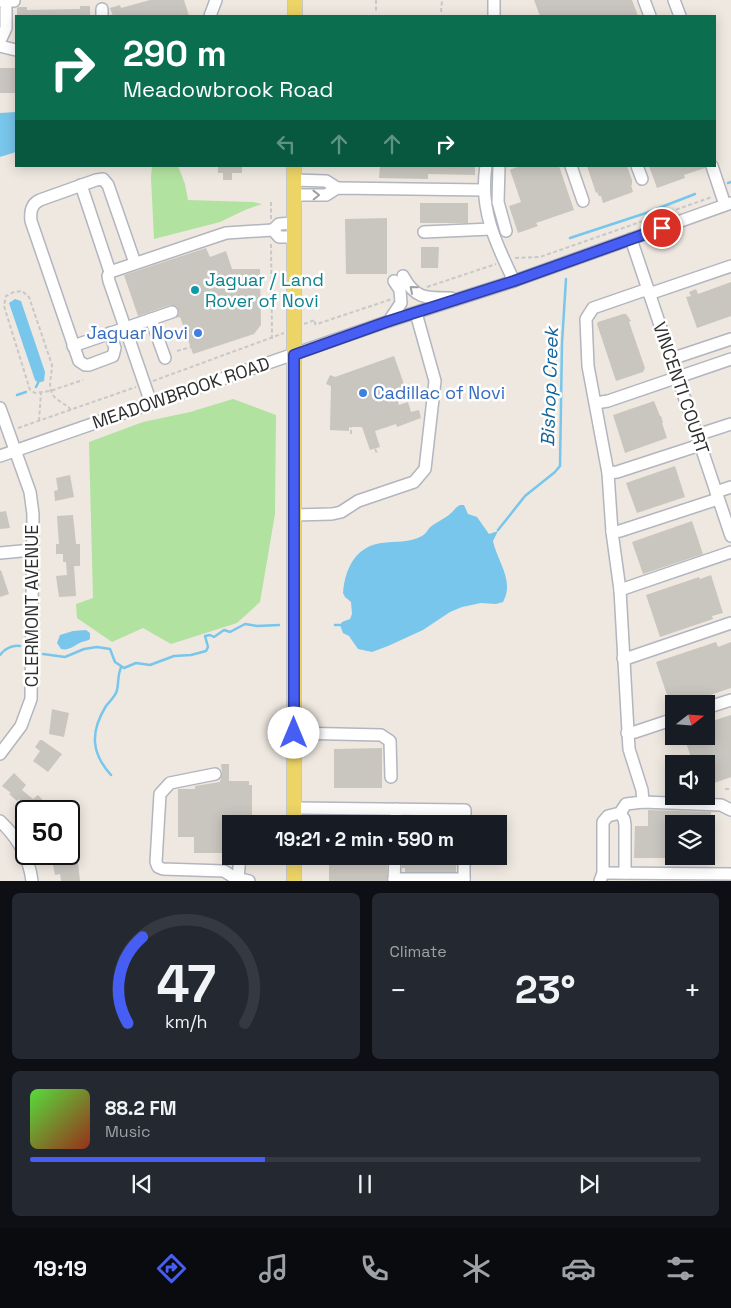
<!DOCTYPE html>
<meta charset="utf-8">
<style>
body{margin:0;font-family:"Space Grotesk",sans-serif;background:#242831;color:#f1f3f6;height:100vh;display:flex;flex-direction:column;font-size:19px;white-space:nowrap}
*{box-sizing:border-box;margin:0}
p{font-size:16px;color:#9ea1a6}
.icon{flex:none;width:28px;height:28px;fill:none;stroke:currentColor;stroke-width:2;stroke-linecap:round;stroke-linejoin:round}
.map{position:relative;height:881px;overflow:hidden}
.drawer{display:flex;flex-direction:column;gap:12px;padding:12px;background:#0d0f14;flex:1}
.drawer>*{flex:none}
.banner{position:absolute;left:15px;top:15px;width:701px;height:152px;border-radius:0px;box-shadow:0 2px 12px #0003;background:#0b6e4f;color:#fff;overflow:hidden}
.needle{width:32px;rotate:73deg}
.controls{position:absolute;left:665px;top:695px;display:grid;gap:10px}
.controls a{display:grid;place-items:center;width:50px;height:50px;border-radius:0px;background:#171b24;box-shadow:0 2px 12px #0003;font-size:25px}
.speed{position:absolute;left:15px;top:800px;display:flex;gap:10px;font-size:25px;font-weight:700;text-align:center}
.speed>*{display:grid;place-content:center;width:65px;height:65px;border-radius:50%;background:#171b24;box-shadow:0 2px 12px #0003;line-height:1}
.speed .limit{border:2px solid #111;border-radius:8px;background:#fff;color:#111}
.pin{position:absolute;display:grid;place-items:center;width:42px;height:42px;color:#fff;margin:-21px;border:2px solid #fff;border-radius:50%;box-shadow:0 1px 5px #0007}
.me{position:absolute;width:55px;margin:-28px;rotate:0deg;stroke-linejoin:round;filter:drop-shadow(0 0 4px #0008)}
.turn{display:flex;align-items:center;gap:18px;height:105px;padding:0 25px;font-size:22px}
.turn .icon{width:65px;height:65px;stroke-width:2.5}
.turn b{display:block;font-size:35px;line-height:42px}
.lanes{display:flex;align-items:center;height:48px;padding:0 25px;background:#0003;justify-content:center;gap:25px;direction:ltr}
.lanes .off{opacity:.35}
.big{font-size:38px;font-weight:800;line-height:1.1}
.drawer .tile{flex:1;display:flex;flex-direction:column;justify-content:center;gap:8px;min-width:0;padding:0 18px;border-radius:8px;background:#242831}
.drawer .dial{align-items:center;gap:0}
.dial svg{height:130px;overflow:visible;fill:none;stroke:#363941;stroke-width:7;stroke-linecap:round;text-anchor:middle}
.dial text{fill:#f1f3f6;stroke:none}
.song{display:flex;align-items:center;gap:15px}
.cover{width:60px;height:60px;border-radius:8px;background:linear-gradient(135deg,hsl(110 70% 55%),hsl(10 70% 35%))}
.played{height:5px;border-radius:2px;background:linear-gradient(90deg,#475ef4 35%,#363941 35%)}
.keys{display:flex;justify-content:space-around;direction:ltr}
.heat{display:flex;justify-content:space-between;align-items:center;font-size:28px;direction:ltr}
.drawer .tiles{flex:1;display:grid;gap:12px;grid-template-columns:1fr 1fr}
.tile:last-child{grid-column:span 2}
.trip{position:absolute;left:222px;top:815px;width:285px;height:50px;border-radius:0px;background:#171b24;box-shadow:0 2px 12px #0003;font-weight:800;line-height:50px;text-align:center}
.tabs{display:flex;height:80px;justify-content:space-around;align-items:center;background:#090b0e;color:#9ea1a6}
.tabs .icon{width:35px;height:35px}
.tabs .on{color:#475ef4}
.tabs b{font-size:22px;color:#f1f3f6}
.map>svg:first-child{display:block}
</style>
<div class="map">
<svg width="731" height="881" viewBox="0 0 731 881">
<rect width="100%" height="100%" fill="#eee8e0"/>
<g fill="#b2e29f">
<path d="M 152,166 L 178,166 L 185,184 L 188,200 L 253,202 L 262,204 L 245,210 L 220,222 L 154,239 L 151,178 Z"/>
<path d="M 233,399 L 276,415 L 275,514 L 260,602 L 237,623 L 171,644 L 143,628 L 112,642 L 77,618 L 76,604 L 93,598 L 89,442 L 143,422 L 190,412 Z"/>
</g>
<g fill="#78c6eb">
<path d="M 16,112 L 16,152 L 0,157 L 0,113 Z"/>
<path d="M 15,299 L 21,301 L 45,372 L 44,381 L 38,383 L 35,380 L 9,303 Z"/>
<path d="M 460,505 L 464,505 L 468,514 L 477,517 L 489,534 L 498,531 L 493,541 C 497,561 515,581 503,602 L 496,604 L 481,603 L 462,607 L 450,612 L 423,630 L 388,646 L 372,652 L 358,649 L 349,636 L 343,633 L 340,625 L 342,622 L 350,619 L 352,614 L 351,602 L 345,597 L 343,593 C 345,569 355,547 381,543 C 396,541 409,543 422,536 C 427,533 428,528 433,525 C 437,522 442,520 446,517 C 452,514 454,508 460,505 Z"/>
<path d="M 86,630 L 90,633 L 90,639 C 87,641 84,641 82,642 C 74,645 70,651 61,649 L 57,643 L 60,635 L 73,631 Z"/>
</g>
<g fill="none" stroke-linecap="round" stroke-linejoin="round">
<g stroke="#78c6eb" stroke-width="2.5">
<path d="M 728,183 L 731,182"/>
<path d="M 570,238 L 646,213 L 695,194"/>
<path d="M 36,387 L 38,383"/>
<path d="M 17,395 L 26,392"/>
<path d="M 498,530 L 525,496 L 555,472 L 560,466 L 562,343 L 566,279"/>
<path d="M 335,625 L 340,625"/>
<path d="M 43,654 L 65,657 L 84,649 L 97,647 L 110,649 L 115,662 L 124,668 L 136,663 L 150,665 L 174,656 L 191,655 L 206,651 L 208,647 L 205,636 L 210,635 L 214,637 L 224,630 L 230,632 L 245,624 L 257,626 L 279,625"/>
<path d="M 0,655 C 4,649 12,645 20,646"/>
<path d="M 111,775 C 91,753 90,732 106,706 C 109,702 116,696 117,690 C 119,682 117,677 121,667"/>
</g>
</g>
<g fill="#c9c5bf">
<path d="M 150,0 L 184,0 L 189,16 L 113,16 L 110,8 L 120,5 L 121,8 Z"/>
<path d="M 534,0 L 632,0 L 638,16 L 540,16 Z"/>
<path d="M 80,6 L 90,6 L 90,16 L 17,16 L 17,8 L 19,7 L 27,7 L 27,10 L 80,9 Z"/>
<rect x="0" y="68" width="16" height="25"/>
<path d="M 218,166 L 242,166 L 242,173 L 232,173 L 232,180 L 223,180 L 223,173 L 218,173 Z"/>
<path d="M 380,166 L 475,166 L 475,175 L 428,174 L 428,179 L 379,178 Z"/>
<path d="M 519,166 L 559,166 L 574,210 L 536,223 L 538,226 L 518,233 L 509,206 L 521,202 L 510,170 Z"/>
<path d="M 587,166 L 627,166 L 632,180 L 632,185 L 631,185 L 633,192 L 603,203 L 601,196 L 599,196 L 597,192 L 596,193 Z"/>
<path d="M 649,166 L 705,166 L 705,168 L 684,175 L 685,178 L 657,188 Z"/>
<rect x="420" y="203" width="48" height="20"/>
<path d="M 387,218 L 387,274 L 346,274 L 345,219 Z"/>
<path d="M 421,247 L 439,247 L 438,268 L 421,268 Z"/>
<path d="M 206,248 L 210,257 L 226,251 L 232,269 L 260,269 L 261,325 L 254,334 L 193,354 L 180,317 L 176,318 L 179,313 L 177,307 L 170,305 L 138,316 L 124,275 Z"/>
<path d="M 731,282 L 731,316 L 697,328 L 686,297 L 691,296 L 689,292 L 696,289 L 698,294 Z"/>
<path d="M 623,314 L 626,314 L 631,321 L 629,322 L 645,368 L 643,372 L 616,381 L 597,324 L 598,322 Z"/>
<path d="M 394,356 L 405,387 L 394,391 L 399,405 L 408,402 L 411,412 L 419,410 L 421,418 L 397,427 L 396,424 L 375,431 L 380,447 L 370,450 L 362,427 L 349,427 L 349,431 L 330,430 L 331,386 L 326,384 L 330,375 L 335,377 Z"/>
<path d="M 654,401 L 660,416 L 661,416 L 663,423 L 662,423 L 667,438 L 625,453 L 613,415 Z"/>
<path d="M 675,466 L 685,497 L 637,513 L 626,483 Z"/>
<path d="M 70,475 L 74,497 L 55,501 L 54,491 L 58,490 L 56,478 Z"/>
<path d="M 6,511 L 10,528 L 0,529 L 0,512 Z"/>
<path d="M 73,515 L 76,544 L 80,544 L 80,566 L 74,566 L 76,596 L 59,597 L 56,576 L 67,575 L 66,562 L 63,562 L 63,554 L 56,554 L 56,544 L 59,544 L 57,516 Z"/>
<path d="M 692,521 L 703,554 L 643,574 L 632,542 Z"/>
<path d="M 1,570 L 9,594 L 0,597 L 0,571 Z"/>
<path d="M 711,575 L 723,613 L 712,616 L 713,619 L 660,637 L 646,595 L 699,577 L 700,579 Z"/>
<path d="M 716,642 L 718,647 L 731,642 L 731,688 L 684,704 L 670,704 L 656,662 Z"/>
<path d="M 52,709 L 69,713 L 64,737 L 49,734 Z"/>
<path d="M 731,715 L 731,777 L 706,786 L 706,764 L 693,764 L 684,736 L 706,736 L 706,723 Z"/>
<path d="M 40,740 L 42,740 L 62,754 L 48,772 L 33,761 L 40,751 L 35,747 Z"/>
<path d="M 382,748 L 382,788 L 334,788 L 334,749 Z"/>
<path d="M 221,764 L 229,764 L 229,781 L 249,781 L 249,785 L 252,785 L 252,824 L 228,823 L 228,853 L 194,853 L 194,837 L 178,837 L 178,789 L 195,789 L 195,786 L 220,782 L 222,773 Z"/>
<path d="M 14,773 L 26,785 L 22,790 L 33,799 L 38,795 L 50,808 L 46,811 L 29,811 L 19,799 L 17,801 L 9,794 L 11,793 L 2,786 Z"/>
<path d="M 648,810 L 711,812 L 711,824 L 674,824 L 674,858 L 634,858 L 635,826 L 648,826 Z"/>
<rect x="329" y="856" width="58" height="25"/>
<path d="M 402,856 L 456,856 L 456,872 L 405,872 L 405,868 L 402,868 Z"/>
<path d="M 67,863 L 67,864 L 78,863 L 80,881 L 61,881 L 60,874 L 55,875 L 53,865 Z"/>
</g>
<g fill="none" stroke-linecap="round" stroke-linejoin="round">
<defs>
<g id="minor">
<path d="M 644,0 L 650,16"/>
<path d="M 674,0 L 680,16"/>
<path d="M 0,1 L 14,1"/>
<path d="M 102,16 L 102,9"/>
<path d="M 210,16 L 216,0"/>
<path d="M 494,16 L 494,0"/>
<path d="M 0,41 L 6,28 L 6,8"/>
<path d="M 0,46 L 16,50"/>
<path d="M 486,166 C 479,209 496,244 514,281"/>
<path d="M 499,166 L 498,202 L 506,231"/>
<path d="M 571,166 L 583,201"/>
<path d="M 637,166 L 642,179"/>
<path d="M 712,166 L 725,205"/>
<path d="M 294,180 L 326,181 L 337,188"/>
<path d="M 81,185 L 110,272"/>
<path d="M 294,195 L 326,195 L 337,188 L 484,190"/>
<path d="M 294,223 L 279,224 L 273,230 L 279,237 L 294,237"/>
<path d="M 424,232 L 491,229"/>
<path d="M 631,239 L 731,536"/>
<path d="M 403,276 C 415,299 426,298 451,298"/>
<path d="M 649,294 L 731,266"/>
<path d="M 151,319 L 165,358"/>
<path d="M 389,321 L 401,303 L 400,290 L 394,281"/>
<path d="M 110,333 L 115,348 L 113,356 L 89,365 L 85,365 L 79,361 L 31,221 C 30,212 31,204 40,200 L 96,180 L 103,179 L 108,185 L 135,263"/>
<path d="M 73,346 L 172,312"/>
<path d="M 671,359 L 731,339"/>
<path d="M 151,403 L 109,281 L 108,276 L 110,272 L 226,233 L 273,230"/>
<path d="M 596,403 L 608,401 L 731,359"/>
<path d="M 0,408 L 30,492 L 33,514 L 31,699 L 21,726 L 0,754"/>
<path d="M 697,435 L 731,424"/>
<path d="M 0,456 L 389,321 L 514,281 L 731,203"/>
<path d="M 608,473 L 617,472 L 700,445"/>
<path d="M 716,492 L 731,487"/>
<path d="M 294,515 L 332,514 L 341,512 L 358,501 L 414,482 L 425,469 L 435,381 L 416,313"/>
<path d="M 612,532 L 620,531 L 718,499"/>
<path d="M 0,553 L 32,550"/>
<path d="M 620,590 L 731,552"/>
<path d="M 623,658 L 628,658 L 731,623"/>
<path d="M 706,708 L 731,700"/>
<path d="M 294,733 L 381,735 L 390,741 L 391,777"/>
<path d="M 627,733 L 635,732 L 674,719"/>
<path d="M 215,774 L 170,783 L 160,794 L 156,862 L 158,867 L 163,869 L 224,871 L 235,878 L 249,881"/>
<path d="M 643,802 L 642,790 L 629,749 L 620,590 L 612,532 L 608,473 L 588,366 L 586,319 L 593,308 L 648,289"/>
<path d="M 294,808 L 465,810 L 465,824"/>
<path d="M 620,813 L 624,819 L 625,825 L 625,873"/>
<path d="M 0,821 C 17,837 29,857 32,881"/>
<path d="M 396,824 L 396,809"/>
<path d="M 603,873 L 731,874"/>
<path d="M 238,879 L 240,856"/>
<path d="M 394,879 L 464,879"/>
<path d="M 394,881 L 395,856"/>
<path d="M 464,881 L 464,856"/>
<path d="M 600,881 L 603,873 L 603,822 L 608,816 L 620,813 L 626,804 L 643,802 L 721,805 L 731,810"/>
</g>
<g id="major">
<path d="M 295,0 L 295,16"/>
<path d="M 294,166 L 294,824"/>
<path d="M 294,881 L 294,856"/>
</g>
</defs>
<use href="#minor" stroke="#b3b5bf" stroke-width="14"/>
<use href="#major" stroke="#c8c8c8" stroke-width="16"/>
<g stroke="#c8c8c8" stroke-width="2" stroke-dasharray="4 2.5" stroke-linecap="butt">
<path d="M 376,0 L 376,13"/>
<path d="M 441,12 L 442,0"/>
<path d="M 271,219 L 271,201"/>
<path d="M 271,244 L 272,339"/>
<path d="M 515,258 L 540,257 L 712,197"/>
<path d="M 427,287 L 496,264"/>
<path d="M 304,324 L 315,320 L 315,324 L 317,324 L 392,299"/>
<path d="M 168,336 L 185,331"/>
<path d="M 177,351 L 191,347"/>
<path d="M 153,381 L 284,333"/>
<path d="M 71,410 C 67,405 63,404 58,400 C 45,391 52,378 52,365 L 29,297 L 22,291 L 14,292 L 6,296 L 4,306 L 30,390 L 35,393 L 50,391 L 83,380"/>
<path d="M 39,421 L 41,393"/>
<path d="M 18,428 L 136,387"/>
<path d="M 351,434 L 351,427"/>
<path d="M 375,449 L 377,453"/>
<path d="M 714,783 L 714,789"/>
<path d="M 725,789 L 731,789"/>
</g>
<use href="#minor" stroke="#fff" stroke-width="11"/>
<use href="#major" stroke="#ecd466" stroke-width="14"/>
</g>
<defs><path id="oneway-chevron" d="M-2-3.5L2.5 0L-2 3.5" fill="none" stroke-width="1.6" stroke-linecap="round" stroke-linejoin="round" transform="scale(1.25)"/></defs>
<g stroke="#a0a0a0">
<use href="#oneway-chevron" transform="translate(316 195) rotate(-1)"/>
<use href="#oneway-chevron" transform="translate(413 289) rotate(-139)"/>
</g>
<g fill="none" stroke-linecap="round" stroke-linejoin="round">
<defs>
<path id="route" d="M 294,733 L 294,355 L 389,321 L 514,281 L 662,228"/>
</defs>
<use href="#route" stroke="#2e3d9f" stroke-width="12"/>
<use href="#route" stroke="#475ef4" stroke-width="9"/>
</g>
<circle fill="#0f9aa8" stroke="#fff" stroke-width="2" cx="195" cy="290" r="5"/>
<g fill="#3f7fe0" stroke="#fff" stroke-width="2">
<circle cx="198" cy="333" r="5"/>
<circle cx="363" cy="393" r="5"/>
</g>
<g text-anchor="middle" stroke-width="5" stroke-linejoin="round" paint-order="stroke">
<g font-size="18" fill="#0d838f" stroke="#fff" text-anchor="start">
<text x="205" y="286">Jaguar / Land<tspan x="205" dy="21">Rover of Novi</tspan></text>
</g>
<g font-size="18" fill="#366cbe" stroke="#fff" text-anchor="end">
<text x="188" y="339">Jaguar Novi</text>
<text x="373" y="399" text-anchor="start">Cadillac of Novi</text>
</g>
<g font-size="18" fill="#2d2d2d" stroke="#fff">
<text transform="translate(681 388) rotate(71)" y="6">VINCENTI COURT</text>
<text transform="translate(181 393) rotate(-19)" y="6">MEADOWBROOK ROAD</text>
<text transform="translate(32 606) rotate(-90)" y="6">CLERMONT AVENUE</text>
</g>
<g font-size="19" font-style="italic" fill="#13659b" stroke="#fff">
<text transform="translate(549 387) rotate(-88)" y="7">Bishop Creek</text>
</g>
</g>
</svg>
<div class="controls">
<a><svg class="needle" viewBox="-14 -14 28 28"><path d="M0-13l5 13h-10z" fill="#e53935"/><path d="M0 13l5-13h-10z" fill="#9ea1a6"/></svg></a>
<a><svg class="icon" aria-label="sound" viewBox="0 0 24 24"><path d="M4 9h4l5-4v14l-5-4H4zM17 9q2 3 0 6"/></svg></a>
<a><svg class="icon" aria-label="layers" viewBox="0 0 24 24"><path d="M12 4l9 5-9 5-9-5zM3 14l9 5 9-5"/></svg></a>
</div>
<div class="speed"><div class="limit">50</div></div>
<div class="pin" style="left:662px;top:228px;background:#d93025"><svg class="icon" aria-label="arrive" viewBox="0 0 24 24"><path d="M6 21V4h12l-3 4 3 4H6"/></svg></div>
<svg class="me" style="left:294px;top:733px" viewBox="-20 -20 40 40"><circle r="19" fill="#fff"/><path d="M0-13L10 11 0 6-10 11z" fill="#475ef4"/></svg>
<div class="trip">19:21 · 2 min · 590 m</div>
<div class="banner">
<div class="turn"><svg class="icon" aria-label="right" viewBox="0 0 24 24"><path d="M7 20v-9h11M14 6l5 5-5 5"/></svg><div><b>290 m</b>Meadowbrook Road</div></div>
<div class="lanes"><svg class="icon off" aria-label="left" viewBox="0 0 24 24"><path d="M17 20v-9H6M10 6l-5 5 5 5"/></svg><svg class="icon off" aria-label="ahead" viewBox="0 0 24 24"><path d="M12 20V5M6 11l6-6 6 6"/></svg><svg class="icon off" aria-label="ahead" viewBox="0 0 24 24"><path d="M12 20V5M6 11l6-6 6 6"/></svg><svg class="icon" aria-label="right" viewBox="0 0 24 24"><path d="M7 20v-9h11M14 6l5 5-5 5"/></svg></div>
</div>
</div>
<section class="drawer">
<div class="tiles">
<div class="tile dial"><svg viewBox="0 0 100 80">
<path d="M14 69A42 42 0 1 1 86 69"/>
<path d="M14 69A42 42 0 0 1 23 16" stroke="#475ef4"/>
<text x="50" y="56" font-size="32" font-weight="700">47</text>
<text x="50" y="72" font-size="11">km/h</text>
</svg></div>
<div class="tile"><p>Climate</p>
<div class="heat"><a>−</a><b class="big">23°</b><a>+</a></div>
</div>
<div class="tile">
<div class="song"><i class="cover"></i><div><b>88.2 FM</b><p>Music</p></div></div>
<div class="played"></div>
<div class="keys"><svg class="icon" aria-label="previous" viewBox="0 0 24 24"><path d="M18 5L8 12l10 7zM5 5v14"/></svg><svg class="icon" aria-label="pause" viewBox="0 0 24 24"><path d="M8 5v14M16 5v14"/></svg><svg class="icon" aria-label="next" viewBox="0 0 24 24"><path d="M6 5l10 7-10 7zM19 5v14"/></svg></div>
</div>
</div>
</section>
<nav class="tabs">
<b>19:19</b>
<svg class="icon on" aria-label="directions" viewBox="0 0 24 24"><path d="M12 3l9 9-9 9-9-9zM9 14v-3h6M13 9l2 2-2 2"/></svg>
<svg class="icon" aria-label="music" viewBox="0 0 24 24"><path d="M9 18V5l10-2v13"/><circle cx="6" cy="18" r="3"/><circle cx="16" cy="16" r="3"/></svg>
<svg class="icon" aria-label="phone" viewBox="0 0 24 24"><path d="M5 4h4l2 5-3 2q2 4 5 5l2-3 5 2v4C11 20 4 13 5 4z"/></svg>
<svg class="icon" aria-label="climate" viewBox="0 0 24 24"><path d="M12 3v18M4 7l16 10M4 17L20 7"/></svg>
<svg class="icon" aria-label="car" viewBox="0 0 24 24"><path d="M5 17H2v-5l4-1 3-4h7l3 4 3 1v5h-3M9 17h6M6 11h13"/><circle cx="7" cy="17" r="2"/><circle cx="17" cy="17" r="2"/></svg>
<svg class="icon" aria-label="filters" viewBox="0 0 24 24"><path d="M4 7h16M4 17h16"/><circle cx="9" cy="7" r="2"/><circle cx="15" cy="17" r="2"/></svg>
</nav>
